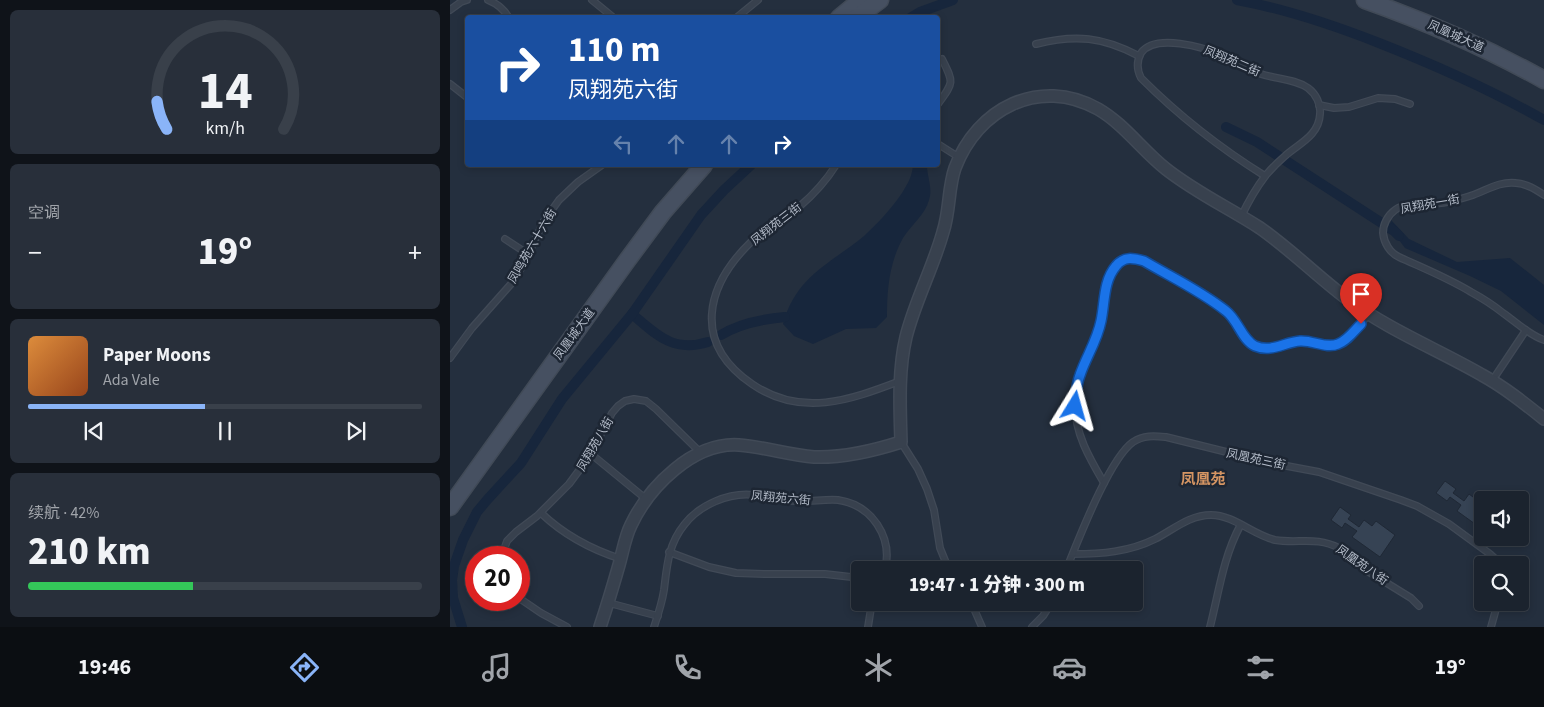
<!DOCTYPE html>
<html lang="zh">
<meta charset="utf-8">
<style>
body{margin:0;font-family:"Source Sans 3","Noto Sans SC",sans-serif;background:#282f3a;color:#f1f3f6;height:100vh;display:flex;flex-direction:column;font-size:19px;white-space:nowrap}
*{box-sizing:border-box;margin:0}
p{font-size:16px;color:#a0a4aa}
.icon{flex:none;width:28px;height:28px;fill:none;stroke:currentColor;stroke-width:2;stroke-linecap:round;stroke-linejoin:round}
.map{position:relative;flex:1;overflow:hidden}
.details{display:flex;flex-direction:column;gap:10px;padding:10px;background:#0f1319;width:450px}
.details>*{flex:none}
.guide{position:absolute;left:15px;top:15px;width:475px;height:152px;border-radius:5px;box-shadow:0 2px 8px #0003,0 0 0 1px #39404a;background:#1a4fa0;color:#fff;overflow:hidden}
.buttons{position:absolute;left:1024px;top:491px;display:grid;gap:10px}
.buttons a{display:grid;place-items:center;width:55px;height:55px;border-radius:5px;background:#1b232e;box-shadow:0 2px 8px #0003,0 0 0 1px #39404a;font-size:25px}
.speed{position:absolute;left:15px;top:546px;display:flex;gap:10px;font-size:25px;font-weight:700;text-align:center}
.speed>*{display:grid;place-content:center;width:65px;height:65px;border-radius:50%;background:#1b232e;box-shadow:0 2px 8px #0003,0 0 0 1px #39404a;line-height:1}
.speed .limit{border:8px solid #d22;background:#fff;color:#111}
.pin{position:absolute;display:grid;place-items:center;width:42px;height:42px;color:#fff;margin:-51px -21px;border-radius:50% 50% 50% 0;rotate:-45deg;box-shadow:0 0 5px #0007}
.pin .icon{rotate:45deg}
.me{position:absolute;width:55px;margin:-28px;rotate:8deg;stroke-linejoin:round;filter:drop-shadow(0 0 4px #0008)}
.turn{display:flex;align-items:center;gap:18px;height:105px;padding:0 20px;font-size:22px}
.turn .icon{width:65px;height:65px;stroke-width:2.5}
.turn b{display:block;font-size:35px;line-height:42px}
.lanes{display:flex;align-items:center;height:48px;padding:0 20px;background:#0003;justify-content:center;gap:25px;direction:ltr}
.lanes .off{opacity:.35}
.big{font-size:38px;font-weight:800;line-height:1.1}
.details .widget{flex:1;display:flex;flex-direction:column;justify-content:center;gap:8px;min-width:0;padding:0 18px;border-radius:8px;background:#282f3a}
.details .dial{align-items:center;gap:0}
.dial svg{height:130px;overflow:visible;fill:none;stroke:#39404a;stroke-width:7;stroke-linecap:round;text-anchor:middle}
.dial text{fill:#f1f3f6;stroke:none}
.song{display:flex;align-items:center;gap:15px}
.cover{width:60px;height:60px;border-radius:8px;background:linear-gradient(135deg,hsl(30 70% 55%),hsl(20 70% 35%))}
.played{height:5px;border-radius:2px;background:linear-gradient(90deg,#8ab4f8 45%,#39404a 45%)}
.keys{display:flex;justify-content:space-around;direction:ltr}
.heat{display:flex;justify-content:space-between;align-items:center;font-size:28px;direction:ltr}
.charge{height:8px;border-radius:4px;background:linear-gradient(90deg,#34c759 42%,#39404a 0)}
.trip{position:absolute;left:401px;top:561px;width:292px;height:50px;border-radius:5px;background:#1b232e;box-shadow:0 2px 8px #0003,0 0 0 1px #39404a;font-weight:800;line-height:50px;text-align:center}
.tabs{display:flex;height:80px;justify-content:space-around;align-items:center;background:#0b0e12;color:#a0a4aa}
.tabs .icon{width:35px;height:35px}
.tabs .on{color:#8ab4f8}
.tabs b{font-size:22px;color:#f1f3f6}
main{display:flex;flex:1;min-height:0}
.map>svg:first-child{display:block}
</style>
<main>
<section class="details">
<div class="widget dial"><svg viewBox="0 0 100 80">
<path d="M14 69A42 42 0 1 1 86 69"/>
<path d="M14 69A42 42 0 0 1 8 52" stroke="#8ab4f8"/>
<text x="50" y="56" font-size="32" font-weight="700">14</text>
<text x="50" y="72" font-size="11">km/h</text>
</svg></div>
<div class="widget"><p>空调</p>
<div class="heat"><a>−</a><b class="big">19°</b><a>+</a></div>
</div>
<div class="widget">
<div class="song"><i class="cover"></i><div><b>Paper Moons</b><p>Ada Vale</p></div></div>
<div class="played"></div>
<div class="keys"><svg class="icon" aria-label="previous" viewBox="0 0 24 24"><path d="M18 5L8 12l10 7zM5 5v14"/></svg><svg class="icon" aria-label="pause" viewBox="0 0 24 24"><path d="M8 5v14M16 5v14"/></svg><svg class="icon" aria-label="next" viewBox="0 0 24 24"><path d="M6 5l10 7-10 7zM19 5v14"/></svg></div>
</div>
<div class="widget"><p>续航 · 42%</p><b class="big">210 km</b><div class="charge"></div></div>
</section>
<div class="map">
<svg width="1094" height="627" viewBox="0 0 1094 627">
<rect width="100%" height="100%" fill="#242f3e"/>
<g fill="#17263c">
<path d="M 463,165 L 477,165 C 477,177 483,188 479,200 C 475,215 461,225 453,238 C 439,263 437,290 437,317 L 426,328 L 396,329 L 363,344 L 344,336 L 333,324 C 346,276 380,264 414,236 C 428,223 441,209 452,193 C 458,183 462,177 463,165 Z"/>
<path d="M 941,220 L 959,239 L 1007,262 L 1060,258 L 1094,285 L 1094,325 L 1051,291 L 1020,276 L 955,248 L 940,228 Z"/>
</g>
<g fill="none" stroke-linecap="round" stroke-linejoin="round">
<g stroke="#17263c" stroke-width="10">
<path d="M 787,0 C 836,9 883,25 929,43 C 985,65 1041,90 1094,120"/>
<path d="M 460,18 L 470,12 L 503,0"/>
<path d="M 776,127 L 807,142 L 944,231 L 949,236"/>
<path d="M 182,314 C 207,335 223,353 258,342"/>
<path d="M 271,335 C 290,323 313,319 335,317"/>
<path d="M 12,627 L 3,598 L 2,580 L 4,566 L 13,540 L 27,512 L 37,500 L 71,463 L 112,399 L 182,314 L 251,215 L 274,190 L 301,165"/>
</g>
</g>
<g fill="#364354" stroke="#1f2835">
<path d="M 995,481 L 1006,489 L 1003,493 L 1014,501 L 1019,494 L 1027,500 L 1031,495 L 1038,500 L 1032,500 L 1032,529 L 1007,511 L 1011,505 L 1000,497 L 997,501 L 986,493 Z"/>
<path d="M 890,507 L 901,515 L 898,519 L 909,527 L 914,520 L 922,526 L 926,521 L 945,535 L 930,557 L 902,537 L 907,531 L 895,523 L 892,528 L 881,520 Z"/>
</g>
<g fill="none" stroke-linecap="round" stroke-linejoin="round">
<defs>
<g id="service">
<path d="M 38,0 C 48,4 54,9 59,18"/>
<path d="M 142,0 L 164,18"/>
<path d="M 0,10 L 11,2 L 17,0"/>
<path d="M 286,18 L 308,0"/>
<path d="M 586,44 C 626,34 653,37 689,56"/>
<path d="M 0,84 L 18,98"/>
<path d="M 488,104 C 504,82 504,83 492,59"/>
<path d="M 869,105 L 884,108 L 899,107 L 928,98 L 945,99 L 960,104"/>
<path d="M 488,144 L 510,158"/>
<path d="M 386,165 C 376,181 363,195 349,207 C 334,219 316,228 302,241 C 255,286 242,343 302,384 C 351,418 400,400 450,381"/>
<path d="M 1094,195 C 1085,189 1077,184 1066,183 C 1050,181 1037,190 1023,195 C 1015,198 1006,200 997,202 C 981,206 959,200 945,210 C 938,215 933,224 933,233 C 934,243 940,253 949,257 C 973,268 998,278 1021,292 C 1032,298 1043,305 1053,313 C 1066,322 1079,335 1094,340"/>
<path d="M 791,217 C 798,202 806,188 816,175 C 822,168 828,162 835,156 C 848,144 869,136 870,114 C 871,104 866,94 858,88 C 845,79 826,79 811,74 C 798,69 786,62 773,56 C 754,47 705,33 691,53 C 686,62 687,70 691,78 C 729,116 770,148 815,176"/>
<path d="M 55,239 L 78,254"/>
<path d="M 0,358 L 22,328 L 61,284 L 73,265 L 94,221 L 109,200 L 128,182 L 152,165"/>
<path d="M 1042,381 L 1076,330"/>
<path d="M 451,442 L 468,469 L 477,489 L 484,510 L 490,548 L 499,570"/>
<path d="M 141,454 L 196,499"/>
<path d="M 654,483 C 640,459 625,434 625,405 C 625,374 645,350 651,321 C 655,303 653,280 666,266 C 674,256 683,258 694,261 L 760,300 L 777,312 L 785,319 L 800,343 L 815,348 L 851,341 L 878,345 L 890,344 L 920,314"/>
<path d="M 91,513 C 114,535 140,549 171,559"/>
<path d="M 219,552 L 259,567 L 286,573 L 315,574 L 375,574 L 410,578"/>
<path d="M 623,554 C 651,554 679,552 705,539 C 723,530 739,515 761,515 C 784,515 803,535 825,540 C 848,544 866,536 889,548 L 914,569 L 961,598 L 969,606"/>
<path d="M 51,558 L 57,541 L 66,532 L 87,516 L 119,484 L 139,457 L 162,413 L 168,406 L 175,401 L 184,399 L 196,401 L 206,409 L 251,453"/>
<path d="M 616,570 C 628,541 659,459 683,442 C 694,435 704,436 716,437 L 821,463 L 869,472 L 951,500 L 967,506 L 999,524 L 1040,554 L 1052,565"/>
<path d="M 69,598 L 91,613 L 117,627"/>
<path d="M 521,602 L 532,627"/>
<path d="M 159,603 L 208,616"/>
<path d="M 204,627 C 208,615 212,603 214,590 C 217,566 218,545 234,525 C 249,505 279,492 304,495 C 318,497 332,501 346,501 C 360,502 374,499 388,500 C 422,505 443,537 435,570"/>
<path d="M 418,627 L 422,602"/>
<path d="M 582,627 L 593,616 L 602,602"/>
<path d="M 760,627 C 769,592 773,558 790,526"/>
<path d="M 1041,627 L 1048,602"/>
</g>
<path id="minor" d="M 150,627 C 157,606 163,586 169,565 C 173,551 175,537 181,525 C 199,487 243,442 289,445 C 315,447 339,455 364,457 C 394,458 423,451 451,442 C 450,407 448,371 456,337 C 465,301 483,268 493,232 C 500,211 498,188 505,168 C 527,109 589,76 648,109 C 674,124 692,150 716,169 C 745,192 779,208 810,228 C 840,249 867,276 896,298 C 938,330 987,349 1032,375 C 1054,387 1074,403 1094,419"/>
<g id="secondary">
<path d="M 915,0 C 977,22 1037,48 1094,80"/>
<path d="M 389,18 L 411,0"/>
<path d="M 406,18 L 430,0"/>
<path d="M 0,507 L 176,262 L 213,212 L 254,165"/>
</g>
</defs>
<use href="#service" stroke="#414a57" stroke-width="8"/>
<use href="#minor" stroke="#414a57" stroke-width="14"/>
<use href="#secondary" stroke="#414a57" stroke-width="19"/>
<use href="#service" stroke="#38414e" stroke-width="5.5"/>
<use href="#minor" stroke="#38414e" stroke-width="11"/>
<use href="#secondary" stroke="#465061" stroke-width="16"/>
</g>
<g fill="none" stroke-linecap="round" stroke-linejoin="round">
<defs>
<path id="route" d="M 625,406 C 626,396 626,385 630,375 C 636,357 647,341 651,321 C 655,303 653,281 666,266 C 674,256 683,258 694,261 C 721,277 751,291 776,311 C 788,320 792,340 805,346 C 821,353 835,342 850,341 C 863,340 876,349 888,344 C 897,341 904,331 911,324"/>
</defs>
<use href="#route" stroke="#114b97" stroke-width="12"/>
<use href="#route" stroke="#1a73e8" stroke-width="9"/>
</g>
<g text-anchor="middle" stroke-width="5" stroke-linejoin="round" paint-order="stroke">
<g font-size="12" fill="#b4bcc9" stroke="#1d2633">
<text transform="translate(1006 36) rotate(24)" y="4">凤凰城大道</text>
<text transform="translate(782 61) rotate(23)" y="4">凤翔苑二街</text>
<text transform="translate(980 204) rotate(-10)" y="4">凤翔苑一街</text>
<text transform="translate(326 224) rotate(-38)" y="4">凤翔苑三街</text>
<text transform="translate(82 246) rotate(-60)" y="4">凤鸣苑六十六街</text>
<text transform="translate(124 334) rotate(-54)" y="4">凤凰城大道</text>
<text transform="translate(145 444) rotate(-60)" y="4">凤翔苑八街</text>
<text transform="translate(806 459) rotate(12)" y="4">凤凰苑三街</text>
<text transform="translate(331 498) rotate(5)" y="4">凤翔苑六街</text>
<text transform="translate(912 565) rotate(35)" y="4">凤凰苑八街</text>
</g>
<g font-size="15" font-weight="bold" fill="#d59563" stroke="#1d2633">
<text x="753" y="484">凤凰苑</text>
</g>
</g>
</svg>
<div class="buttons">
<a><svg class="icon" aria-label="sound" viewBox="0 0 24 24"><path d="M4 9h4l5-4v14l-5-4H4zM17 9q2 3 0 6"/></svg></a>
<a><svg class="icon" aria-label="search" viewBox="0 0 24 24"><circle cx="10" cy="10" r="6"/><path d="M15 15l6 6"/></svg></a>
</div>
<div class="speed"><div class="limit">20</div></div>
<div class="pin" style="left:911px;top:324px;background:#d93025"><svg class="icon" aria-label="arrive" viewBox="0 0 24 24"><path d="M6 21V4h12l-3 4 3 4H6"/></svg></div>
<svg class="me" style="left:625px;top:406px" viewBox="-20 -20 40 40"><path d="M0-17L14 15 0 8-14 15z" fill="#1a73e8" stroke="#fff" stroke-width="4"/></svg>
<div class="trip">19:47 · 1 分钟 · 300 m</div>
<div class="guide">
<div class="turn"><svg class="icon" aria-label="right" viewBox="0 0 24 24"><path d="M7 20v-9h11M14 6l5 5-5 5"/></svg><div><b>110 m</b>凤翔苑六街</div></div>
<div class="lanes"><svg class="icon off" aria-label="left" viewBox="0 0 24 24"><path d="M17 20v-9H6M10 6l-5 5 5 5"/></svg><svg class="icon off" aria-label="ahead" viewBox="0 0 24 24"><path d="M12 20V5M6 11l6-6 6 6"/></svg><svg class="icon off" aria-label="ahead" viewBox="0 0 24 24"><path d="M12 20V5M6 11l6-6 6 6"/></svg><svg class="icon" aria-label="right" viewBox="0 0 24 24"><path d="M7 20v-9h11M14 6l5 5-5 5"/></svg></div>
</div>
</div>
</main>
<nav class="tabs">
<b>19:46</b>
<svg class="icon on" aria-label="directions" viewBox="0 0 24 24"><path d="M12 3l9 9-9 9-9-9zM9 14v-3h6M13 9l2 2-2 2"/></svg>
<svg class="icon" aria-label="music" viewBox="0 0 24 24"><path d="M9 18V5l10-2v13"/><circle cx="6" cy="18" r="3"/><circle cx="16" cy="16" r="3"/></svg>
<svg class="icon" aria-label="phone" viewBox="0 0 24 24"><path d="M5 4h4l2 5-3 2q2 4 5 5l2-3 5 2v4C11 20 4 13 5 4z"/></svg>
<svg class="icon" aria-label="climate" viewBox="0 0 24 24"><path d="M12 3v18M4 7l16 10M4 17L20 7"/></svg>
<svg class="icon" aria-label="car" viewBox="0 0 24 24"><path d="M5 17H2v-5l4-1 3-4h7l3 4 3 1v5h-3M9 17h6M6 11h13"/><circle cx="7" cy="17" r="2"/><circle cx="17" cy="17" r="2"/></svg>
<svg class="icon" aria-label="filters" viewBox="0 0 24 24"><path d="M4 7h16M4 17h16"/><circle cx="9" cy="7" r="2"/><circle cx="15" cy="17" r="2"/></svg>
<b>19°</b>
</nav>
